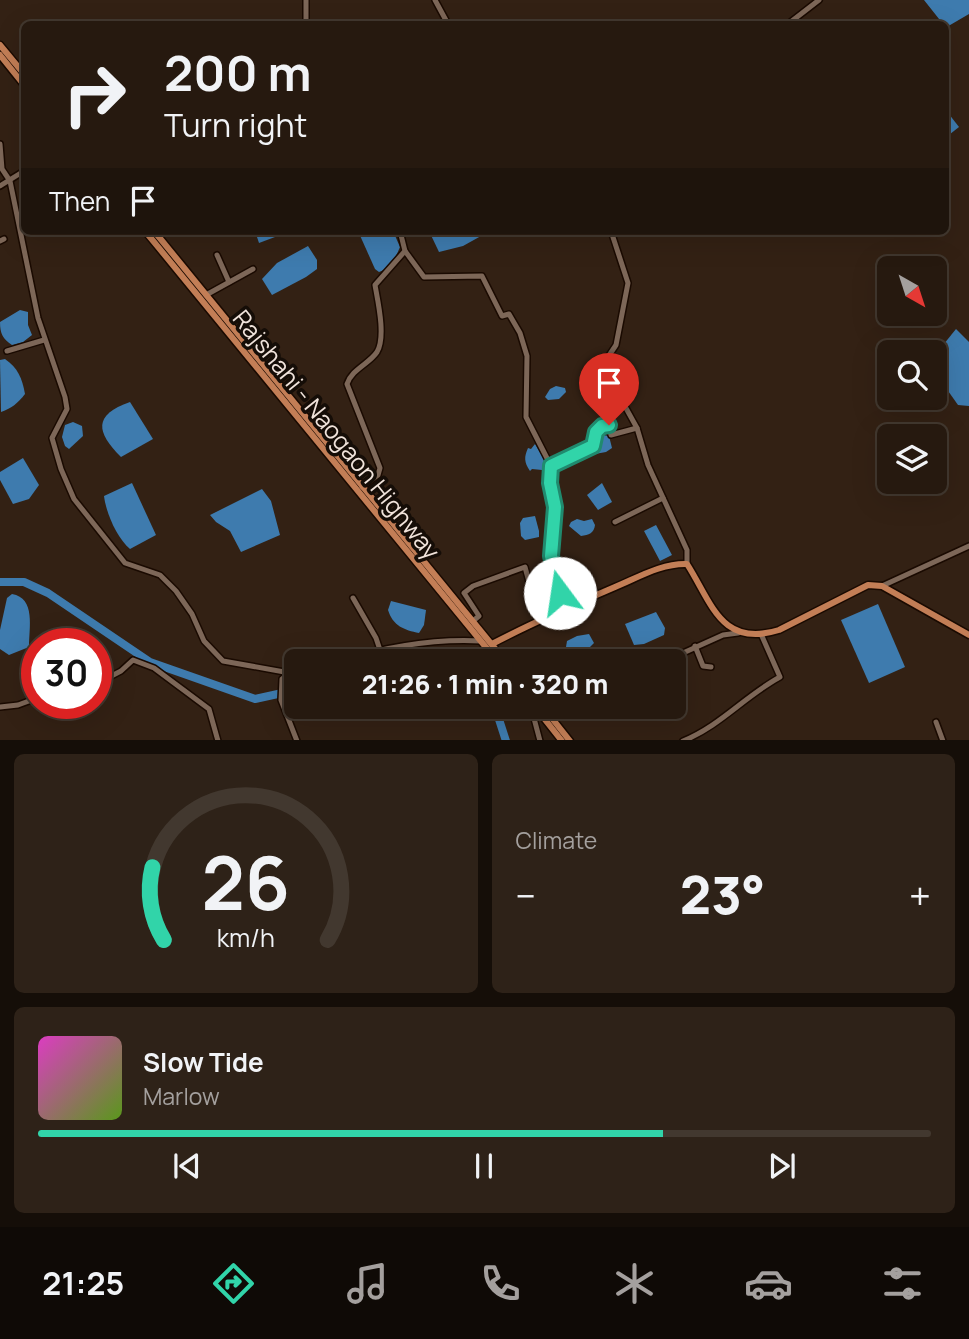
<!DOCTYPE html>
<meta charset="utf-8">
<style>
body{margin:0;font-family:Manrope,sans-serif;background:#2e2218;color:#f1f3f6;height:100vh;display:flex;flex-direction:column;font-size:26px;white-space:nowrap}
*{box-sizing:border-box;margin:0}
p{font-size:23px;color:#a4a09e}
.icon{flex:none;width:38px;height:38px;fill:none;stroke:currentColor;stroke-width:2;stroke-linecap:round;stroke-linejoin:round}
.map{position:relative;height:740px;overflow:hidden}
.panel{display:flex;flex-direction:column;gap:14px;padding:14px;background:#150e08;flex:1}
.panel>*{flex:none}
.top-card{position:absolute;left:21px;top:21px;width:928px;height:214px;border-radius:10px;box-shadow:0 7px 28px #0002,0 0 0 2px #42382f;background:#26190f;color:#f1f3f6;overflow:hidden}
.needle{width:46px;rotate:141deg}
.tools{position:absolute;left:877px;top:256px;display:grid;gap:14px}
.tools a{display:grid;place-items:center;width:70px;height:70px;border-radius:10px;background:#26190f;box-shadow:0 7px 28px #0002,0 0 0 2px #42382f;font-size:35px}
.speed{position:absolute;left:21px;top:628px;display:flex;gap:14px;font-size:35px;font-weight:700;text-align:center}
.speed>*{display:grid;place-content:center;width:91px;height:91px;border-radius:50%;background:#26190f;box-shadow:0 7px 28px #0002,0 0 0 2px #42382f;line-height:1}
.speed .limit{border:10px solid #d22;background:#fff;color:#111}
.pin{position:absolute;display:grid;place-items:center;width:60px;height:60px;color:#fff;margin:-72px -30px;border-radius:50% 50% 50% 0;rotate:-45deg;box-shadow:0 0 7px #0007}
.pin .icon{rotate:45deg}
.me{position:absolute;width:77px;margin:-38px;rotate:346deg;stroke-linejoin:round;filter:drop-shadow(0 0 5px #0008)}
.turn{display:flex;align-items:center;gap:24px;height:147px;padding:0 28px;font-size:32px}
.turn .icon{width:91px;height:91px;stroke-width:2.5}
.turn b{display:block;font-size:49px;line-height:60px}
.then{display:flex;align-items:center;height:66px;padding:0 28px;background:#0003;gap:14px;font-size:26px}
.big{font-size:52px;font-weight:800;line-height:1.1}
.panel .card{flex:1;display:flex;flex-direction:column;justify-content:center;gap:10px;min-width:0;padding:0 24px;border-radius:10px;background:#2e2218}
.panel .dial{align-items:center;gap:0}
.dial svg{height:182px;overflow:visible;fill:none;stroke:#42382f;stroke-width:7;stroke-linecap:round;text-anchor:middle}
.dial text{fill:#f1f3f6;stroke:none}
.song{display:flex;align-items:center;gap:21px}
.cover{width:84px;height:84px;border-radius:10px;background:linear-gradient(135deg,hsl(310 70% 55%),hsl(90 70% 35%))}
.played{height:7px;border-radius:4px;background:linear-gradient(90deg,#31d4a9 70%,#42382f 70%)}
.keys{display:flex;justify-content:space-around;direction:ltr}
.heat{display:flex;justify-content:space-between;align-items:center;font-size:38px;direction:ltr}
.panel .tiles{flex:1;display:grid;gap:14px;grid-template-columns:1fr 1fr}
.card:last-child{grid-column:span 2}
.trip{position:absolute;left:284px;top:649px;width:402px;height:70px;border-radius:10px;background:#26190f;box-shadow:0 7px 28px #0002,0 0 0 2px #42382f;font-weight:800;line-height:70px;text-align:center}
.menu{display:flex;height:112px;justify-content:space-around;align-items:center;background:#0f0a06;color:#a4a09e}
.menu .icon{width:49px;height:49px}
.menu .current{color:#31d4a9}
.menu b{font-size:32px;color:#f1f3f6}
.map>svg:first-child{display:block}
</style>
<div class="map">
<svg width="969" height="741" viewBox="0 0 969 741">
<rect width="100%" height="100%" fill="#332114"/>
<g fill="#3e7bae">
<path d="M 924,0 L 969,0 L 969,14 L 945,28 L 945,24 L 943,24 Z"/>
<path d="M 945,109 L 959,127 L 945,138 Z"/>
<path d="M 255,231 L 282,231 L 283,234 L 259,243 Z"/>
<path d="M 358,231 L 393,231 L 400,247 C 396,257 390,268 379,272 L 375,269 Z"/>
<path d="M 429,231 L 490,231 L 463,246 L 439,252 Z"/>
<path d="M 308,246 L 317,260 L 317,269 L 306,277 L 272,295 L 262,279 L 277,263 Z"/>
<path d="M 20,310 L 28,312 L 28,325 L 32,335 L 23,342 L 12,345 C 3,339 0,334 0,322 Z"/>
<path d="M 956,329 L 969,342 L 969,406 L 958,405 L 934,371 L 935,355 Z"/>
<path d="M 5,359 C 18,368 22,378 25,394 C 18,403 12,408 1,412 L 0,360 Z"/>
<path d="M 556,386 L 565,388 L 566,392 L 559,399 L 548,400 L 545,397 L 550,389 Z"/>
<path d="M 130,402 L 153,439 L 121,457 C 96,432 93,415 130,402 Z"/>
<path d="M 73,422 L 82,426 L 83,436 L 69,449 L 65,446 L 62,437 L 65,425 Z"/>
<path d="M 602,435 L 609,436 L 612,448 L 606,452 L 595,454 L 592,449 L 596,437 Z"/>
<path d="M 535,444 L 548,466 L 542,470 L 532,469 L 530,471 C 524,462 524,457 528,448 L 531,449 Z"/>
<path d="M 23,458 L 39,485 L 29,499 L 13,504 L 0,480 L 0,472 Z"/>
<path d="M 132,483 L 156,535 L 130,549 C 117,538 106,513 104,496 Z"/>
<path d="M 602,483 L 612,502 L 598,510 L 587,495 Z"/>
<path d="M 262,489 L 271,501 L 280,535 L 241,552 L 230,531 L 216,522 L 210,515 Z"/>
<path d="M 535,516 L 539,531 L 539,537 L 525,540 L 521,536 L 520,523 L 523,518 Z"/>
<path d="M 577,519 L 584,521 L 592,519 L 595,525 C 594,533 589,535 581,536 L 569,526 L 571,522 Z"/>
<path d="M 656,525 L 672,555 L 660,561 L 644,531 Z"/>
<path d="M 12,594 C 36,598 29,628 29,647 L 9,655 L 0,649 L 0,630 L 7,598 Z"/>
<path d="M 391,601 L 426,610 L 424,625 L 419,633 C 404,630 393,626 388,610 Z"/>
<path d="M 878,604 L 905,667 L 869,683 L 841,620 Z"/>
<path d="M 656,612 L 665,628 L 664,635 L 644,644 L 634,645 L 625,624 Z"/>
<path d="M 589,634 L 594,643 L 588,649 L 574,652 L 566,647 L 567,641 L 577,636 Z"/>
</g>
<g fill="none" stroke-linecap="round" stroke-linejoin="round">
<g stroke="#3e7bae" stroke-width="8">
<path d="M 0,582 L 24,582 L 48,593 L 150,662 L 255,699 L 296,690"/>
<path d="M 495,707 L 506,741"/>
</g>
<defs>
<g id="minor">
<path d="M 306,0 L 306,24"/>
<path d="M 435,0 L 448,24"/>
<path d="M 788,24 L 819,0"/>
<path d="M 0,144 L 2,169 L 10,181 L 38,318 L 65,397 L 67,409 L 52,438 L 61,469 L 74,499 L 125,563 L 160,575 L 176,591 L 192,614 L 204,641 L 223,661 L 290,673 L 296,672"/>
<path d="M 0,186 L 24,171"/>
<path d="M 611,231 L 628,283 L 616,345 L 604,363 L 607,374 L 637,428 L 648,465 L 687,550 L 687,564"/>
<path d="M 0,241 L 4,239"/>
<path d="M 405,251 L 424,277 L 482,276 L 502,316 L 509,314 L 520,333 L 527,356 L 526,417 L 551,466 L 550,483 L 555,507 L 551,556 L 557,576 L 563,609"/>
<path d="M 217,255 L 229,282"/>
<path d="M 206,295 L 253,269"/>
<path d="M 7,351 L 44,340"/>
<path d="M 551,466 L 593,446 L 596,432 L 602,426 L 609,425 L 611,435 L 637,428"/>
<path d="M 362,487 L 378,475 L 380,468 L 347,384 C 352,369 369,364 377,352 C 386,337 378,302 375,285 L 405,251 L 400,231"/>
<path d="M 615,522 L 663,498"/>
<path d="M 882,586 L 969,546"/>
<path d="M 353,598 L 376,638 L 380,650"/>
<path d="M 473,621 L 479,616 L 464,593 L 473,586 L 525,567 L 539,619"/>
<path d="M 695,646 L 703,666 L 711,667"/>
<path d="M 333,662 C 381,648 431,638 481,641"/>
<path d="M 595,662 L 606,658 L 608,662"/>
<path d="M 663,662 L 723,635 L 738,633"/>
<path d="M 289,674 L 282,679 L 281,700 L 297,741"/>
<path d="M 96,684 L 121,671 L 133,660 L 154,668 L 209,709 L 218,741"/>
<path d="M 0,707 L 18,705 L 37,698"/>
<path d="M 531,707 L 540,741"/>
<path d="M 936,722 L 943,741"/>
<path d="M 683,741 C 720,726 745,696 780,677 L 761,634"/>
</g>
<g id="major">
<path d="M 0,45 L 24,74"/>
<path d="M 0,55 L 24,85"/>
<path d="M 145,231 L 498,662"/>
<path d="M 154,231 L 506,662"/>
<path d="M 492,644 C 532,623 573,605 615,587 C 637,578 662,563 687,564 C 712,603 721,648 779,630 L 868,585 L 882,586 L 969,635"/>
<path d="M 535,707 L 562,741"/>
<path d="M 543,707 L 570,741"/>
</g>
</defs>
<use href="#minor" stroke="#1a0a01" stroke-width="8"/>
<use href="#major" stroke="#1a0a01" stroke-width="9"/>
<use href="#minor" stroke="#7d6758" stroke-width="5"/>
<use href="#major" stroke="#c37e56" stroke-width="6"/>
</g>
<g fill="none" stroke-linecap="round" stroke-linejoin="round">
<defs>
<path id="route" d="M 560,593 L 551,556 L 555,507 L 550,483 L 551,466 L 593,446 L 596,432 L 602,426 L 609,425"/>
</defs>
<use href="#route" stroke="#208a6e" stroke-width="18"/>
<use href="#route" stroke="#31d4a9" stroke-width="12"/>
</g>
<g text-anchor="middle" stroke-width="7" stroke-linejoin="round" paint-order="stroke">
<g font-size="24" fill="#f0e3db" stroke="#150d07">
<text transform="translate(336 435) rotate(51)" y="8">Rajshahi - Naogaon Highway</text>
</g>
</g>
</svg>
<div class="tools">
<a><svg class="needle" viewBox="-14 -14 28 28"><path d="M0-13l5 13h-10z" fill="#e53935"/><path d="M0 13l5-13h-10z" fill="#a4a09e"/></svg></a>
<a><svg class="icon" aria-label="search" viewBox="0 0 24 24"><circle cx="10" cy="10" r="6"/><path d="M15 15l6 6"/></svg></a>
<a><svg class="icon" aria-label="layers" viewBox="0 0 24 24"><path d="M12 4l9 5-9 5-9-5zM3 14l9 5 9-5"/></svg></a>
</div>
<div class="speed"><div class="limit">30</div></div>
<div class="pin" style="left:609px;top:425px;background:#d93025"><svg class="icon" aria-label="arrive" viewBox="0 0 24 24"><path d="M6 21V4h12l-3 4 3 4H6"/></svg></div>
<svg class="me" style="left:560px;top:593px" viewBox="-20 -20 40 40"><circle r="19" fill="#fff"/><path d="M0-13L10 11 0 6-10 11z" fill="#31d4a9"/></svg>
<div class="trip">21:26 · 1 min · 320 m</div>
<div class="top-card">
<div class="turn"><svg class="icon" aria-label="right" viewBox="0 0 24 24"><path d="M7 20v-9h11M14 6l5 5-5 5"/></svg><div><b>200 m</b>Turn right</div></div>
<div class="then">Then<svg class="icon" aria-label="arrive" viewBox="0 0 24 24"><path d="M6 21V4h12l-3 4 3 4H6"/></svg></div>
</div>
</div>
<section class="panel">
<div class="tiles">
<div class="card dial"><svg viewBox="0 0 100 80">
<path d="M14 69A42 42 0 1 1 86 69"/>
<path d="M14 69A42 42 0 0 1 9 37" stroke="#31d4a9"/>
<text x="50" y="56" font-size="32" font-weight="700">26</text>
<text x="50" y="72" font-size="11">km/h</text>
</svg></div>
<div class="card"><p>Climate</p>
<div class="heat"><a>−</a><b class="big">23°</b><a>+</a></div>
</div>
<div class="card">
<div class="song"><i class="cover"></i><div><b>Slow Tide</b><p>Marlow</p></div></div>
<div class="played"></div>
<div class="keys"><svg class="icon" aria-label="previous" viewBox="0 0 24 24"><path d="M18 5L8 12l10 7zM5 5v14"/></svg><svg class="icon" aria-label="pause" viewBox="0 0 24 24"><path d="M8 5v14M16 5v14"/></svg><svg class="icon" aria-label="next" viewBox="0 0 24 24"><path d="M6 5l10 7-10 7zM19 5v14"/></svg></div>
</div>
</div>
</section>
<nav class="menu">
<b>21:25</b>
<svg class="icon current" aria-label="directions" viewBox="0 0 24 24"><path d="M12 3l9 9-9 9-9-9zM9 14v-3h6M13 9l2 2-2 2"/></svg>
<svg class="icon" aria-label="music" viewBox="0 0 24 24"><path d="M9 18V5l10-2v13"/><circle cx="6" cy="18" r="3"/><circle cx="16" cy="16" r="3"/></svg>
<svg class="icon" aria-label="phone" viewBox="0 0 24 24"><path d="M5 4h4l2 5-3 2q2 4 5 5l2-3 5 2v4C11 20 4 13 5 4z"/></svg>
<svg class="icon" aria-label="climate" viewBox="0 0 24 24"><path d="M12 3v18M4 7l16 10M4 17L20 7"/></svg>
<svg class="icon" aria-label="car" viewBox="0 0 24 24"><path d="M5 17H2v-5l4-1 3-4h7l3 4 3 1v5h-3M9 17h6M6 11h13"/><circle cx="7" cy="17" r="2"/><circle cx="17" cy="17" r="2"/></svg>
<svg class="icon" aria-label="filters" viewBox="0 0 24 24"><path d="M4 7h16M4 17h16"/><circle cx="9" cy="7" r="2"/><circle cx="15" cy="17" r="2"/></svg>
</nav>
